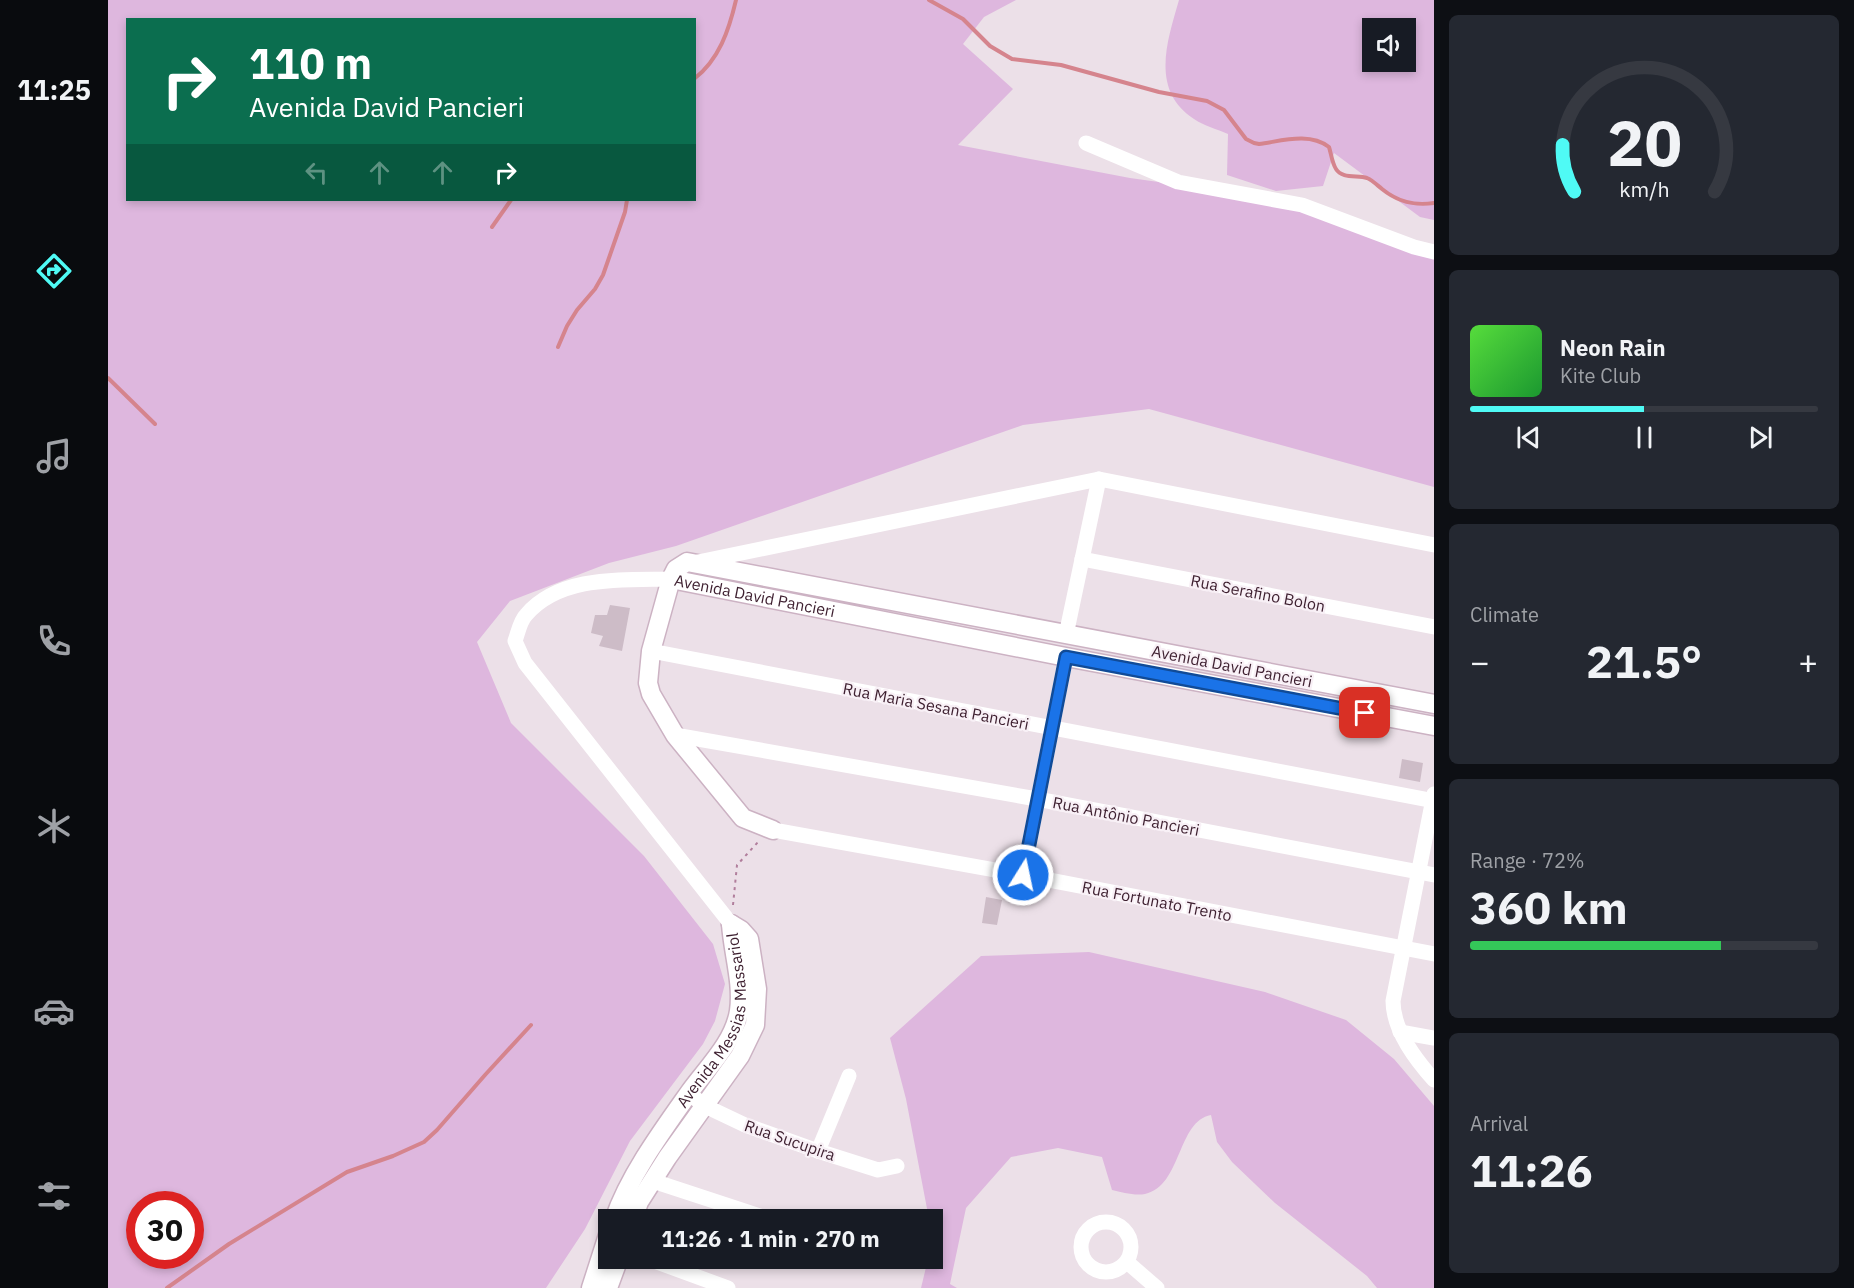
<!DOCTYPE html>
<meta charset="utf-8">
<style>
body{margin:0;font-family:"IBM Plex Sans",sans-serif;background:#242831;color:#f1f3f6;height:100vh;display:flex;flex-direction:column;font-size:22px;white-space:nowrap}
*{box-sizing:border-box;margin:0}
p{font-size:20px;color:#9ea1a6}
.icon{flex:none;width:33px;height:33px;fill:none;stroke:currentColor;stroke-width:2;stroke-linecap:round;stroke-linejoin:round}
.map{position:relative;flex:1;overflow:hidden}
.details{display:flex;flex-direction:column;gap:15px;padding:15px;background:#0d0f14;width:420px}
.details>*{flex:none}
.hud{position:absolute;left:18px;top:18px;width:570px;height:183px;border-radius:0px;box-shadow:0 3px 9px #0003;background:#0b6e4f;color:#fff;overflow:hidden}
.tools{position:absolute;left:1254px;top:18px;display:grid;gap:12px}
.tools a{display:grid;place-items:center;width:54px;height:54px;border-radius:0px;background:#171b24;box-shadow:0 3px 9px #0003;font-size:30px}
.speed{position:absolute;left:18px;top:1191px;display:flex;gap:12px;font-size:30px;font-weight:700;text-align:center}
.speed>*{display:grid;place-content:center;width:78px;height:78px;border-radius:50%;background:#171b24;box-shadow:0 3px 9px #0003;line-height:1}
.speed .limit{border:9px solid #d22;background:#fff;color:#111}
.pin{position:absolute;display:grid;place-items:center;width:51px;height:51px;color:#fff;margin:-26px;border-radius:12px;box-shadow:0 3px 9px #0006}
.me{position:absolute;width:66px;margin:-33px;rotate:10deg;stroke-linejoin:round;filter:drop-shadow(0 0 4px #0008)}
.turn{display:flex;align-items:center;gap:21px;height:126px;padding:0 24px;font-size:27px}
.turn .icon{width:78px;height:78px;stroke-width:2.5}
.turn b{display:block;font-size:42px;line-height:51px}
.lanes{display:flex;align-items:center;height:57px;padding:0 24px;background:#0003;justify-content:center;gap:30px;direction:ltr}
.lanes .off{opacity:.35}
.big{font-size:45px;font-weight:700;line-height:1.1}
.details .widget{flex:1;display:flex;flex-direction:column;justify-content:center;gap:9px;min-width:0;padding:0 21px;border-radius:9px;background:#242831}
.details .dial{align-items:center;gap:0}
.dial svg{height:156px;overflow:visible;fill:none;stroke:#363941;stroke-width:7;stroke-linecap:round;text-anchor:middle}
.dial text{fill:#f1f3f6;stroke:none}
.song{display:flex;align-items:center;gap:18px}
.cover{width:72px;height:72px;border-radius:9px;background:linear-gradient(135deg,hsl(110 70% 55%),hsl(130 70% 35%))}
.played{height:6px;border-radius:3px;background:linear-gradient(90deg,#4ffaf5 50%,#363941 50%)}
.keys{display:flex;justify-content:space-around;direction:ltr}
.heat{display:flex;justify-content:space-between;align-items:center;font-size:33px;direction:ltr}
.charge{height:9px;border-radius:4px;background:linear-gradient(90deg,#34c759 72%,#363941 0)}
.trip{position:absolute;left:490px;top:1209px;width:345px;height:60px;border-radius:0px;background:#171b24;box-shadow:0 3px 9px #0003;font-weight:700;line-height:60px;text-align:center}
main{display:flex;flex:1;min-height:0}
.menu{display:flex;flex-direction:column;width:108px;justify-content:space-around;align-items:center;background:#090b0e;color:#9ea1a6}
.menu .icon{width:42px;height:42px}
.menu .on{color:#4ffaf5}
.menu b{font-size:27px;color:#f1f3f6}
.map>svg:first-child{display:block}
</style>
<main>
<nav class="menu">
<b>11:25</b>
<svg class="icon on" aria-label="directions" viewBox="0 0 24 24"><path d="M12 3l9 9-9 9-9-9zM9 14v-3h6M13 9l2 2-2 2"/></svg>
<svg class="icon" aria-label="music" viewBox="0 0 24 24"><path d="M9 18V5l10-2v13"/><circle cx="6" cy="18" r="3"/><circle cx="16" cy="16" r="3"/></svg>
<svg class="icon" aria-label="phone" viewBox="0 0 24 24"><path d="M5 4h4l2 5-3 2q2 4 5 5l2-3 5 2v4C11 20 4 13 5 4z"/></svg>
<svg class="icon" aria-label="climate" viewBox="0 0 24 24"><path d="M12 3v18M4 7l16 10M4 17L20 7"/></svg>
<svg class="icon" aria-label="car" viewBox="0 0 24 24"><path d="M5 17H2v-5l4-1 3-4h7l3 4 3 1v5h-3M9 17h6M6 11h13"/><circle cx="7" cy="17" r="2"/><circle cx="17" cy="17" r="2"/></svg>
<svg class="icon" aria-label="filters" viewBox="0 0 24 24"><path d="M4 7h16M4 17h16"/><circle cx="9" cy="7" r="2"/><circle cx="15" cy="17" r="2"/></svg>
</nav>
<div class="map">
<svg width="1326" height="1288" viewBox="0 0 1326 1288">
<rect width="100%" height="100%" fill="#ece0e8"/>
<g fill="#deb7de" fill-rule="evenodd">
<path d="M 0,0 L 908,0 L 876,17 L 855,44 L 905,89 L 850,145 L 1022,178 L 1158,197 L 1326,258 L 1326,487 L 1041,409 L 915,425 L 568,546 L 501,563 L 402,601 L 369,642 L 403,723 L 536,856 L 605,944 L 617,984 L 607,1021 L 595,1044 L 522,1141 L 477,1229 L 438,1288 L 0,1288 ZM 20,20 L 586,20 L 586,200 L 20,200 ZM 32,1204 L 82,1204 L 82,1256 L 32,1256 Z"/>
<path d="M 1071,0 L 1326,0 L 1326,220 L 1312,217 L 1226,153 L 1215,186 L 1168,191 L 1119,175 L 1120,134 C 1109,129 1096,126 1086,119 C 1042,90 1059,42 1071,0 ZM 1264,28 L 1298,28 L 1298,62 L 1264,62 Z"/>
<path d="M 981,952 L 1157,992 L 1238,1020 L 1286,1059 L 1326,1106 L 1326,1288 L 1269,1288 L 1259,1276 L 1167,1203 L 1124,1162 L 1109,1142 L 1103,1115 C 1069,1121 1074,1186 1037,1194 C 1026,1196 1014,1192 1004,1190 L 994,1157 L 950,1148 L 903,1157 L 858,1208 L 842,1284 L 849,1288 L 813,1288 L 820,1259 L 825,1258 L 825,1220 L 821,1219 L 798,1099 L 782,1038 L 873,956 Z"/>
</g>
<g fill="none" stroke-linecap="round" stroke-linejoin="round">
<g stroke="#d5848d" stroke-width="4">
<path d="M 821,0 L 855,19 L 882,46 L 904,59 L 953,65 L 1051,92 L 1099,101 L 1116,110 L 1138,139 L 1146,143 L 1151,144 C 1174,141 1201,132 1221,147 C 1223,153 1224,163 1228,169 C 1234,179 1249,175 1259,178 C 1264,180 1269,185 1274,189 C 1290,202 1306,206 1326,203"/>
<path d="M 586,79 C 611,60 621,30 628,0"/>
<path d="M 384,227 L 403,200"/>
<path d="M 450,347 L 459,326 L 469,310 L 487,289 L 495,275 L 517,212 L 519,200"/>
<path d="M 0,378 L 47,424"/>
<path d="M 59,1288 L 121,1244 L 239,1172 L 285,1156 L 316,1142 L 329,1130 L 377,1075 L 423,1025"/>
</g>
</g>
<g fill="#cdbcc7">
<path d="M 502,605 L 522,608 L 514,651 L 491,646 L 495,636 L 483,633 L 487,615 L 499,615 Z"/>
<path d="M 1294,759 L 1315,763 L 1312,782 L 1291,778 Z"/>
<path d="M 878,897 L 894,900 L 889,925 L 874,923 Z"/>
</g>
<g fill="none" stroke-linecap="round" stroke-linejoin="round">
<defs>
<g id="secondary">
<path d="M 563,579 L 543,651 L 540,683 L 543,694 L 567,735 L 635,818 L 665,830"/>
<path id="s1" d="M 1326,704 L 579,562 L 568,569 L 563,579 L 958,657 L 1326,726"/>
<path id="s2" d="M 506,1220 C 521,1176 554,1131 581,1093 C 598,1069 626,1043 631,1011 C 635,983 625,953 623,924"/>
<path d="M 525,1220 L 531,1202 L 559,1158 L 632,1056 L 647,1025 L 649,989 L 641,939 L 633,930 L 623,924"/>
<path d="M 483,1288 L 501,1232"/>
<path d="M 500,1288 L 511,1258"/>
</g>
</defs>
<use href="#secondary" stroke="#ccb2c3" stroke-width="21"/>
<path stroke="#b17e9c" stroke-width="2" stroke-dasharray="3 4.5" stroke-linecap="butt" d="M 625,905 L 629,865 L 651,841"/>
<g stroke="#fff" stroke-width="15">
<path d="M 978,143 L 1070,182 L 1194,205 L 1306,247 L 1326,252"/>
<path d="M 974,559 L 1326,627"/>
<path d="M 590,562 L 991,479 L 1326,545"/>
<path d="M 563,579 C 515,580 452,575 418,615 C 412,621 410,633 407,641 L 417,663 L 623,924"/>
<path d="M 958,635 L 991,479"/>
<path d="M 543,651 L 1326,801"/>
<path d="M 567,735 L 929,799 L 1326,875"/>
<path d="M 1326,794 L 1285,1001 C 1285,1030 1307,1059 1326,1080"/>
<path d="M 665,830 L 915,875 L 1326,954"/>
<path d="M 915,875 L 958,657"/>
<path d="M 1292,1032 L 1326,1038"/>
<path d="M 588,1099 L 597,1106 L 637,1125 L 710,1151 L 770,1170 L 789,1166"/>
<path d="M 710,1151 L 741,1076"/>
<path d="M 545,1181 L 664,1220"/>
<circle cx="998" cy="1247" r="25"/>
<path d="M 538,1258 L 620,1288"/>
<path d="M 1019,1262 L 1049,1288"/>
</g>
<use href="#secondary" stroke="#fff" stroke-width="18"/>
</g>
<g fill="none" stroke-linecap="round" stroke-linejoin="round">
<defs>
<path id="route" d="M 915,875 L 958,657 L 1257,713"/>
</defs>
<use href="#route" stroke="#114b97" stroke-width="15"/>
<use href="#route" stroke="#1a73e8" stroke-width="10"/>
</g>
<g text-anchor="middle" stroke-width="4.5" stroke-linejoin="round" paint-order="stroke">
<g font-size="16" fill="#3d1f2f" stroke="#f8f0f6">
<text transform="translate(1150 593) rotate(11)" y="6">Rua Serafino Bolon</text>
<text dy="6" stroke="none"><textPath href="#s1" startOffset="870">Avenida David Pancieri</textPath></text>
<text transform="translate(1124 666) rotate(11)" y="6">Avenida David Pancieri</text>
<text transform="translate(828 706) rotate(11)" y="6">Rua Maria Sesana Pancieri</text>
<text transform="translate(1018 816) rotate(11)" y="6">Rua Antônio Pancieri</text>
<text transform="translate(1049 901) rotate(11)" y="6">Rua Fortunato Trento</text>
<text dy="6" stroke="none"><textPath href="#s2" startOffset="228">Avenida Messias Massariol</textPath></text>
<text transform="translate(682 1140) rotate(19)" y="6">Rua Sucupira</text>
</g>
</g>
</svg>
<div class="tools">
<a><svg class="icon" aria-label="sound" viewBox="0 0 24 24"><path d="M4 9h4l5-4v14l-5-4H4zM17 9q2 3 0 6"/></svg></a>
</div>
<div class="speed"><div class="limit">30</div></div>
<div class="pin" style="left:1257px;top:713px;background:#d93025"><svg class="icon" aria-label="arrive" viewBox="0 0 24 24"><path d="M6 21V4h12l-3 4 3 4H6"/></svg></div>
<svg class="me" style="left:915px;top:875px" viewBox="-20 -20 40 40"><circle r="17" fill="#1a73e8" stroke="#fff" stroke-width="3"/><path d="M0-11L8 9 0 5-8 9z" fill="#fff"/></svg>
<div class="trip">11:26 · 1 min · 270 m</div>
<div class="hud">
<div class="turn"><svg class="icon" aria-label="right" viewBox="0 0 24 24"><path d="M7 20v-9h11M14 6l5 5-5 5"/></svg><div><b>110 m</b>Avenida David Pancieri</div></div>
<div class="lanes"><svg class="icon off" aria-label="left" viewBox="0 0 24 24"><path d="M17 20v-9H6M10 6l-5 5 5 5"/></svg><svg class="icon off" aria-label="ahead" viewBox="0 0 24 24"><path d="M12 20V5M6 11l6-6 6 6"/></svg><svg class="icon off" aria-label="ahead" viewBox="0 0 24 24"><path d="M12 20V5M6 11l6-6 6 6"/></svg><svg class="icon" aria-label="right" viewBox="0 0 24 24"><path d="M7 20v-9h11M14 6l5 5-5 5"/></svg></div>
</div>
</div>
<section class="details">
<div class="widget dial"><svg viewBox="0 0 100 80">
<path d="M14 69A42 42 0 1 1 86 69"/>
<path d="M14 69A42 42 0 0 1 8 45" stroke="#4ffaf5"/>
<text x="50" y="56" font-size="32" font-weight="700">20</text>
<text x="50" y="72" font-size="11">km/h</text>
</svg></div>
<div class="widget">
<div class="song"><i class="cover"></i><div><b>Neon Rain</b><p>Kite Club</p></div></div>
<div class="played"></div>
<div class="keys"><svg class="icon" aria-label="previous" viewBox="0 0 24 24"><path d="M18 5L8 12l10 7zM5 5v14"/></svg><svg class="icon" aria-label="pause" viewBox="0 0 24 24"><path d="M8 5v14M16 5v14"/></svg><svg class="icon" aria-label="next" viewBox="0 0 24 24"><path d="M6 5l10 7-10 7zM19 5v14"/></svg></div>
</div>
<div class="widget"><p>Climate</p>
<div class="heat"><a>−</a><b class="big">21.5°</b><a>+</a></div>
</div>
<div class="widget"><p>Range · 72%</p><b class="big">360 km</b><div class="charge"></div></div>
<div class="widget"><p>Arrival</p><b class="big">11:26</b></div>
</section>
</main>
